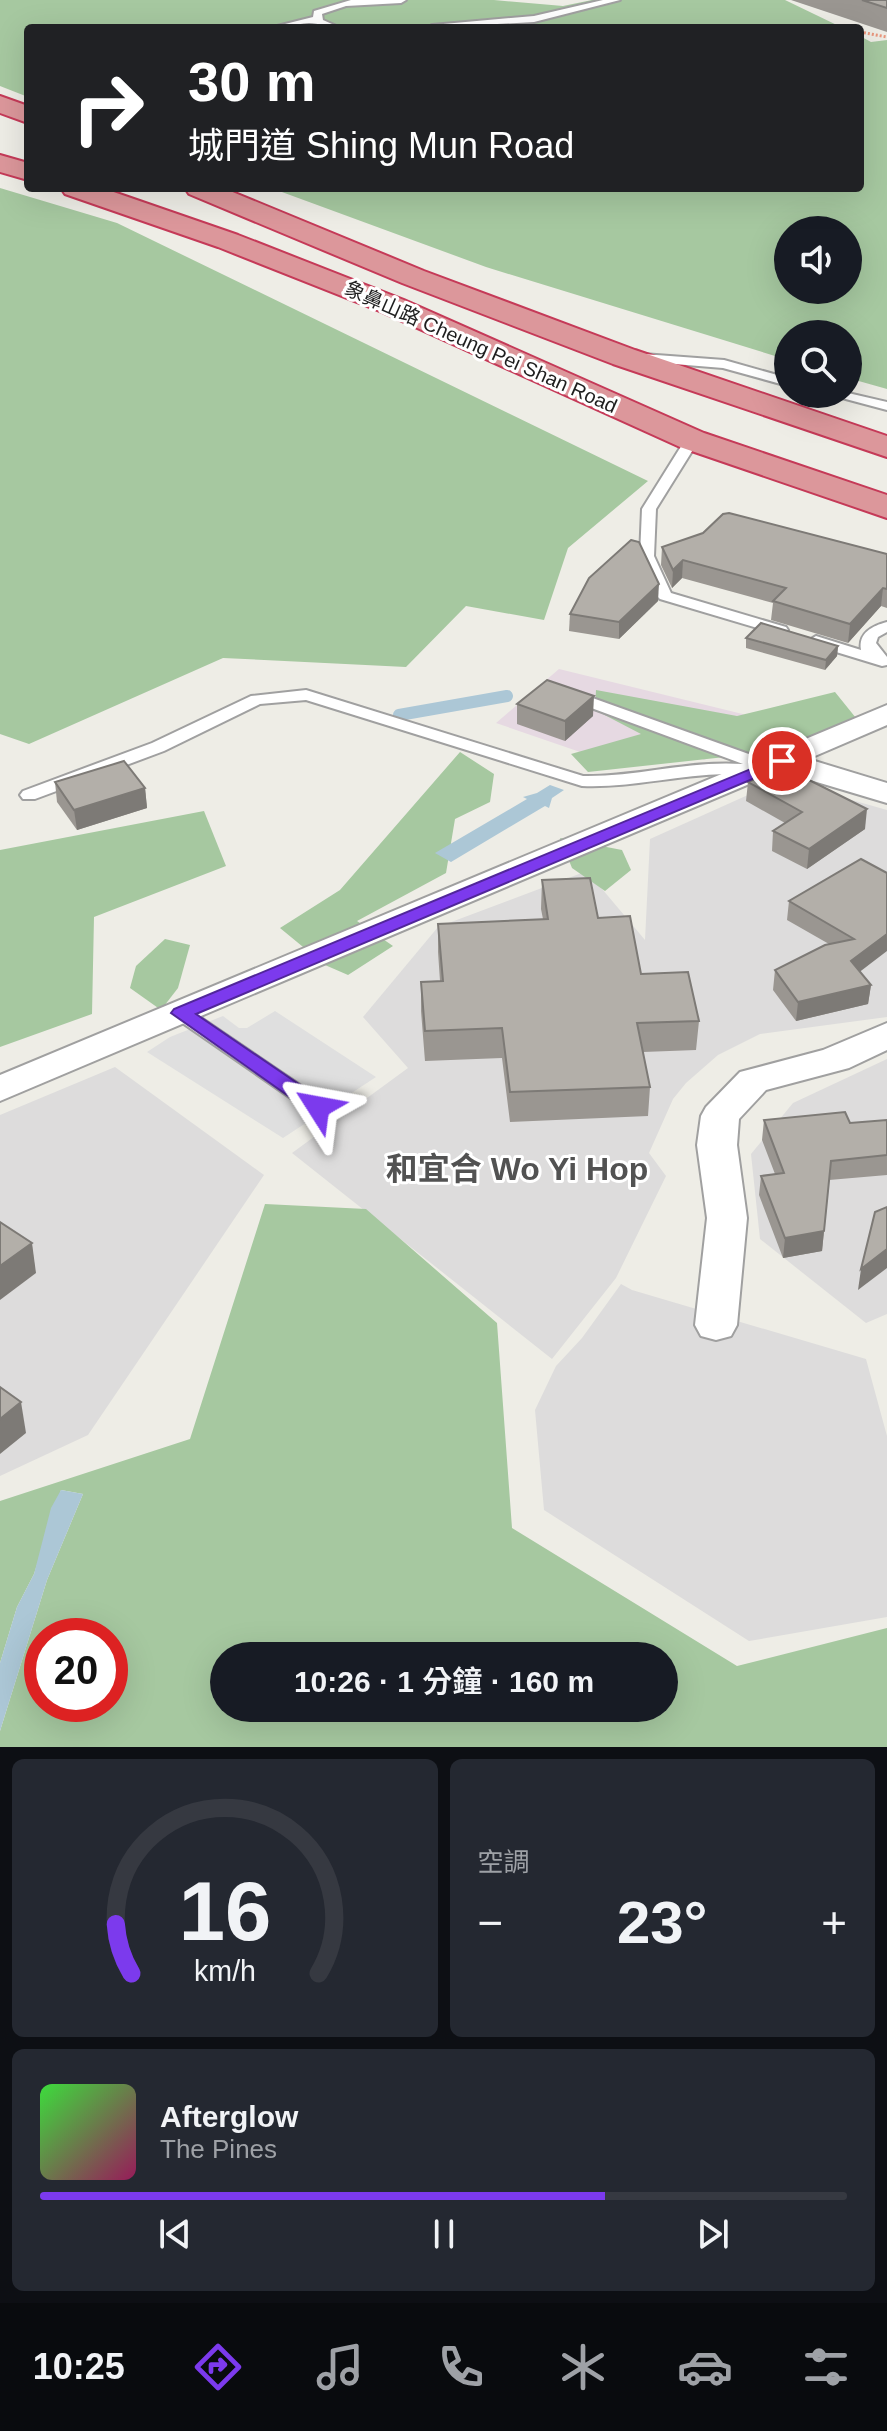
<!DOCTYPE html>
<html lang="zh-TW">
<meta charset="utf-8">
<style>
body{margin:0;font-family:Helvetica,"Noto Sans TC",sans-serif;background:#242831;color:#f1f3f6;height:100vh;display:flex;flex-direction:column;font-size:30px;white-space:nowrap}
*{box-sizing:border-box;margin:0}
p{font-size:26px;color:#9ea1a6}
.icon{flex:none;width:44px;height:44px;fill:none;stroke:currentColor;stroke-width:2;stroke-linecap:round;stroke-linejoin:round}
.map{position:relative;height:1747px;overflow:hidden}
.sheet{display:flex;flex-direction:column;gap:12px;padding:12px;background:#0d0f14;flex:1}
.sheet>*{flex:none}
.banner{position:absolute;left:24px;top:24px;width:840px;height:168px;border-radius:8px;box-shadow:0 8px 32px #0002;background:#202124;color:#fff;overflow:hidden}
.tools{position:absolute;left:774px;top:216px;display:grid;gap:16px}
.tools a{display:grid;place-items:center;width:88px;height:88px;border-radius:50%;background:#171b24;box-shadow:0 8px 32px #0002;font-size:40px}
.speed{position:absolute;left:24px;top:1618px;display:flex;gap:16px;font-size:40px;font-weight:700;text-align:center}
.speed>*{display:grid;place-content:center;width:104px;height:104px;border-radius:50%;background:#171b24;box-shadow:0 8px 32px #0002;line-height:1}
.speed .limit{border:12px solid #d22;background:#fff;color:#111}
.pin{position:absolute;display:grid;place-items:center;width:68px;height:68px;color:#fff;margin:-34px;border:4px solid #fff;border-radius:50%;box-shadow:0 2px 8px #0007}
.me{position:absolute;width:88px;margin:-44px;rotate:304deg;stroke-linejoin:round;filter:drop-shadow(0 0 6px #0008)}
.turn{display:flex;align-items:center;gap:28px;height:168px;padding:0 32px;font-size:36px}
.turn .icon{width:104px;height:104px;stroke-width:2.5}
.turn b{display:block;font-size:56px;line-height:68px}
.big{font-size:60px;font-weight:600;line-height:1.1}
.sheet .card{flex:1;display:flex;flex-direction:column;justify-content:center;gap:12px;min-width:0;padding:0 28px;border-radius:12px;background:#242831}
.sheet .dial{align-items:center;gap:0}
.dial svg{height:208px;overflow:visible;fill:none;stroke:#363941;stroke-width:7;stroke-linecap:round;text-anchor:middle}
.dial text{fill:#f1f3f6;stroke:none}
.song{display:flex;align-items:center;gap:24px}
.cover{width:96px;height:96px;border-radius:12px;background:linear-gradient(135deg,hsl(120 70% 55%),hsl(330 70% 35%))}
.played{height:8px;border-radius:4px;background:linear-gradient(90deg,#7c3aed 70%,#363941 70%)}
.keys{display:flex;justify-content:space-around;direction:ltr}
.heat{display:flex;justify-content:space-between;align-items:center;font-size:44px;direction:ltr}
.sheet .tiles{flex:1;display:grid;gap:12px;grid-template-columns:1fr 1fr}
.card:last-child{grid-column:span 2}
.trip{position:absolute;left:210px;top:1642px;width:468px;height:80px;border-radius:40px;background:#171b24;box-shadow:0 8px 32px #0002;font-weight:600;line-height:80px;text-align:center}
.tabs{display:flex;height:128px;justify-content:space-around;align-items:center;background:#090b0e;color:#9ea1a6}
.tabs .icon{width:56px;height:56px}
.tabs .on{color:#7c3aed}
.tabs b{font-size:36px;color:#f1f3f6}
.map>svg:first-child{display:block}
</style>
<div class="map">
<svg width="887" height="1747" viewBox="0 0 887 1747">
<rect width="100%" height="100%" fill="#eeede6"/>
<g fill="#dddcdc">
<path d="M 781,780 L 887,810 L 887,1017 L 760,1034 L 718,1055 L 686,1083 L 673,1099 L 649,1153 L 666,1176 L 616,1278 L 552,1359 L 292,1153 L 408,1068 L 363,1017 L 438,927 L 587,871 L 645,940 L 650,839 Z"/>
<path d="M 887,1059 L 887,1314 L 866,1323 L 760,1239 L 751,1154 L 793,1103 Z"/>
<path d="M 115,1067 L 264,1175 L 88,1435 L 0,1476 L 0,1115 Z"/>
<path d="M 621,1284 L 632,1290 L 866,1359 L 887,1436 L 887,1617 L 749,1641 L 544,1510 L 535,1410 L 556,1366 L 582,1338 Z"/>
</g>
<path fill="#e6d9e2" d="M 559,669 L 779,723 L 704,760 L 694,754 L 618,765 L 496,723 Z"/>
<g fill="#a6c8a0" fill-rule="evenodd">
<path d="M 0,0 L 494,0 L 563,6 L 592,0 L 785,0 L 843,28 L 28,28 L 28,97 L 0,86 Z"/>
<path d="M 860,36 L 871,42 L 887,40 L 887,389 L 848,378 L 848,334 L 788,334 L 788,360 L 486,267 L 271,188 L 860,188 ZM 788,230 L 848,230 L 848,290 L 788,290 Z"/>
<path d="M 0,188 L 117,223 L 648,481 L 568,548 L 544,620 L 466,606 L 406,667 L 223,658 L 29,744 L 0,734 Z"/>
<path d="M 596,690 L 737,716 L 835,692 L 860,723 L 741,765 L 725,757 L 588,772 L 571,754 L 641,734 L 595,710 Z"/>
<path d="M 460,752 L 494,774 L 490,802 L 455,819 L 446,873 L 357,921 L 393,946 L 348,975 L 325,965 L 280,928 L 340,890 Z"/>
<path d="M 204,811 L 226,866 L 94,917 L 92,1014 L 0,1047 L 0,850 Z"/>
<path d="M 560,838 L 622,850 L 631,870 L 605,891 L 572,868 Z"/>
<path d="M 165,939 L 190,945 L 178,988 L 161,1010 L 130,988 L 136,966 Z"/>
<path d="M 265,1204 L 366,1209 L 497,1323 L 512,1528 L 737,1666 L 887,1628 L 887,1747 L 0,1747 L 0,1731 L 47,1580 L 83,1494 L 61,1490 L 34,1574 L 17,1607 L 0,1663 L 0,1501 L 190,1439 ZM 42,1636 L 110,1636 L 110,1704 L 42,1704 ZM 224,1656 L 664,1656 L 664,1708 L 224,1708 Z"/>
</g>
<path fill="#dfdfdf" d="M 275,1011 L 376,1077 L 283,1138 L 147,1052 L 170,1037 L 223,1016 L 239,1028 L 247,1028 Z"/>
<g fill="#acc7d6">
<path d="M 550,785 L 564,790 L 552,798 L 549,808 L 545,806 L 451,862 L 435,853 L 527,799 L 523,797 L 537,793 Z"/>
<path d="M 61,1490 L 83,1494 L 47,1580 L 0,1731 L 0,1663 L 17,1607 L 34,1574 L 51,1508 Z"/>
</g>
<g fill="none" stroke-linecap="round" stroke-linejoin="round">
<path stroke="#acc7d6" stroke-width="12" d="M 399,715 L 507,696"/>
<defs>
<g id="lane">
<path d="M 351,0 L 406,0 L 401,3 L 346,6 L 322,14 L 323,20 L 341,28 C 330,28 318,23 309,23 C 295,24 283,28 269,28 L 313,17 L 314,11 Z"/>
<path d="M 603,0 L 620,0 L 534,22 L 427,28 L 432,25 L 534,16 Z"/>
<path d="M 643,354 L 724,360 L 788,378 L 788,386 L 723,368 L 638,361 L 637,358 Z"/>
<path d="M 848,393 L 887,402 L 887,410 L 827,394 Z"/>
<path d="M 692,436 L 699,440 L 656,509 L 654,556 L 671,593 L 786,627 L 788,630 L 786,633 L 774,633 L 660,599 L 657,596 L 640,556 L 642,509 L 685,440 Z"/>
<path d="M 887,622 L 887,632 L 878,637 L 876,643 L 887,657 L 887,665 L 882,666 L 810,644 L 808,641 L 816,636 L 861,650 C 858,633 872,626 887,622 Z"/>
<path d="M 306,690 L 583,776 C 637,777 689,760 743,764 L 567,699 L 565,696 L 567,693 L 573,691 L 757,757 L 759,761 L 756,765 L 767,770 C 758,779 739,773 726,774 C 677,775 631,788 582,786 L 306,700 L 260,704 L 164,751 L 35,799 L 23,799 L 20,795 L 23,791 L 152,743 L 251,696 Z"/>
<path d="M 181,1007 L 188,1009 L 325,1102 L 328,1107 L 325,1112 L 311,1112 L 174,1017 L 171,1013 L 174,1009 Z"/>
</g>
<g id="street">
<path d="M 887,705 L 887,725 L 808,759 L 887,783 L 887,803 L 780,771 L 0,1101 L 0,1075 Z"/>
<path d="M 887,1023 L 887,1050 L 849,1068 L 766,1090 L 739,1119 L 737,1145 L 747,1218 L 737,1325 L 731,1336 L 716,1340 L 701,1336 L 695,1325 L 707,1218 L 697,1145 L 701,1116 L 706,1107 L 740,1072 L 823,1050 Z"/>
</g>
<g id="highway">
<path d="M 0,96 L 28,106 L 28,123 L 0,113 Z"/>
<path d="M 0,155 L 28,163 L 28,180 L 0,172 Z"/>
<path d="M 61,188 L 102,188 L 238,235 L 404,300 L 704,433 L 887,495 L 887,518 L 680,447 L 382,312 L 218,247 L 65,194 Z"/>
<path d="M 185,188 L 223,188 L 424,271 L 635,350 L 887,436 L 887,457 L 613,364 L 402,283 L 189,194 Z"/>
</g>
</defs>
<use href="#lane" stroke="#a0a0a0" stroke-width="4"/>
<use href="#street" stroke="#a0a0a0" stroke-width="4"/>
<use href="#highway" stroke="#c53a58" stroke-width="4"/>
<path stroke="#e9967d" stroke-width="3" stroke-dasharray="2 2" stroke-linecap="butt" d="M 860,32 L 887,37"/>
<use href="#lane" fill="#fff" fill-rule="evenodd"/>
<use href="#street" fill="#fff" fill-rule="evenodd"/>
<use href="#highway" fill="#dc979b" fill-rule="evenodd"/>
</g>
<g fill="#9a9691">
<path d="M 791,0 L 887,0 L 887,32 Z"/>
<path d="M 662,547 L 887,554 L 887,608 L 881,606 L 848,643 L 771,620 L 773,603 L 682,578 L 672,588 L 661,565 Z"/>
<path d="M 658,601 L 619,639 L 569,631 L 570,614 Z"/>
<path d="M 746,638 L 838,646 L 837,656 L 825,670 L 746,648 Z"/>
<path d="M 517,704 L 593,716 L 565,741 L 517,724 Z"/>
<path d="M 55,782 L 145,788 L 147,808 L 77,830 L 57,802 Z"/>
<path d="M 748,782 L 865,829 L 807,869 L 772,851 L 773,831 L 785,823 L 746,801 Z"/>
<path d="M 861,859 L 860,972 L 871,985 L 868,1004 L 796,1021 L 773,990 L 775,970 L 829,944 L 787,920 L 789,901 Z"/>
<path d="M 542,880 L 598,918 L 641,974 L 699,1021 L 696,1050 L 643,1052 L 650,1087 L 648,1116 L 510,1122 L 502,1058 L 425,1061 L 421,1011 L 421,982 L 440,981 L 438,952 L 438,924 L 543,919 L 541,909 Z"/>
<path d="M 764,1120 L 850,1123 L 887,1120 L 887,1175 L 829,1180 L 822,1251 L 783,1258 L 759,1195 L 761,1176 L 775,1174 L 762,1140 Z"/>
</g>
<g fill="#7d7a76">
<path d="M 683,560 L 682,578 L 672,588 L 673,570 Z"/>
<path d="M 659,584 L 658,601 L 619,639 L 619,622 Z"/>
<path d="M 883,588 L 881,606 L 848,643 L 850,624 Z"/>
<path d="M 838,646 L 837,656 L 825,670 L 826,660 Z"/>
<path d="M 594,696 L 593,716 L 565,741 L 565,721 Z"/>
<path d="M 145,788 L 147,808 L 77,830 L 74,810 Z"/>
<path d="M 867,809 L 865,829 L 807,869 L 809,849 Z"/>
<path d="M 887,934 L 887,951 L 849,980 L 851,961 Z"/>
<path d="M 871,985 L 868,1004 L 796,1021 L 798,1002 Z"/>
<path d="M 824,1231 L 822,1251 L 783,1258 L 785,1238 Z"/>
<path d="M 32,1243 L 36,1273 L 0,1300 L 0,1266 Z"/>
<path d="M 887,1249 L 887,1268 L 858,1290 L 861,1269 Z"/>
<path d="M 21,1402 L 26,1433 L 0,1454 L 0,1419 Z"/>
</g>
<g fill="#b3afa9" stroke="#7d7a76" stroke-width="2">
<path d="M 862,0 L 887,0 L 887,8 Z"/>
<path d="M 729,513 L 887,554 L 887,589 L 883,588 L 850,624 L 773,601 L 786,588 L 683,560 L 673,570 L 662,547 L 703,533 L 723,514 Z"/>
<path d="M 631,540 L 639,542 L 659,584 L 619,622 L 570,614 L 589,578 Z"/>
<path d="M 761,623 L 838,646 L 826,660 L 746,638 Z"/>
<path d="M 547,680 L 594,696 L 565,721 L 517,704 Z"/>
<path d="M 124,761 L 145,788 L 74,810 L 55,782 Z"/>
<path d="M 783,767 L 867,809 L 809,849 L 773,831 L 802,812 L 748,782 Z"/>
<path d="M 861,859 L 887,873 L 887,934 L 851,961 L 871,985 L 798,1002 L 775,970 L 825,945 L 854,939 L 789,901 Z"/>
<path d="M 590,878 L 598,918 L 630,916 L 641,974 L 688,972 L 699,1021 L 637,1023 L 650,1087 L 510,1092 L 502,1028 L 425,1031 L 421,982 L 443,981 L 438,924 L 548,919 L 542,880 Z"/>
<path d="M 845,1112 L 850,1123 L 887,1120 L 887,1155 L 831,1161 L 824,1231 L 785,1238 L 761,1176 L 784,1173 L 764,1120 Z"/>
<path d="M 887,1207 L 887,1249 L 861,1269 L 875,1212 Z"/>
<path d="M 0,1222 L 32,1243 L 0,1266 Z"/>
<path d="M 0,1387 L 21,1402 L 0,1419 Z"/>
</g>
<path fill="#7c3aed" stroke="#51269a" stroke-width="2" d="M 782,756 L 788,757 L 790,761 L 788,764 L 196,1014 L 325,1102 L 328,1107 L 325,1112 L 311,1112 L 171,1013 L 174,1009 Z"/>
<g text-anchor="middle" stroke-width="6" stroke-linejoin="round" paint-order="stroke">
<g font-size="20" fill="#1f1f1f" stroke="#fff">
<text transform="translate(481 347) rotate(24)" y="7">象鼻山路 Cheung Pei Shan Road</text>
</g>
<g font-size="32" font-weight="bold" fill="#525252" stroke="#fff">
<text x="517" y="1180">和宜合 Wo Yi Hop</text>
</g>
</g>
</svg>
<div class="tools">
<a><svg class="icon" aria-label="sound" viewBox="0 0 24 24"><path d="M4 9h4l5-4v14l-5-4H4zM17 9q2 3 0 6"/></svg></a>
<a><svg class="icon" aria-label="search" viewBox="0 0 24 24"><circle cx="10" cy="10" r="6"/><path d="M15 15l6 6"/></svg></a>
</div>
<div class="speed"><div class="limit">20</div></div>
<div class="pin" style="left:782px;top:761px;background:#d93025"><svg class="icon" aria-label="arrive" viewBox="0 0 24 24"><path d="M6 21V4h12l-3 4 3 4H6"/></svg></div>
<svg class="me" style="left:318px;top:1107px" viewBox="-20 -20 40 40"><path d="M0-17L14 15 0 8-14 15z" fill="#7c3aed" stroke="#fff" stroke-width="4"/></svg>
<div class="trip">10:26 · 1 分鐘 · 160 m</div>
<div class="banner">
<div class="turn"><svg class="icon" aria-label="right" viewBox="0 0 24 24"><path d="M7 20v-9h11M14 6l5 5-5 5"/></svg><div><b>30 m</b>城門道 Shing Mun Road</div></div>
</div>
</div>
<section class="sheet">
<div class="tiles">
<div class="card dial"><svg viewBox="0 0 100 80">
<path d="M14 69A42 42 0 1 1 86 69"/>
<path d="M14 69A42 42 0 0 1 8 50" stroke="#7c3aed"/>
<text x="50" y="56" font-size="32" font-weight="700">16</text>
<text x="50" y="72" font-size="11">km/h</text>
</svg></div>
<div class="card"><p>空調</p>
<div class="heat"><a>−</a><b class="big">23°</b><a>+</a></div>
</div>
<div class="card">
<div class="song"><i class="cover"></i><div><b>Afterglow</b><p>The Pines</p></div></div>
<div class="played"></div>
<div class="keys"><svg class="icon" aria-label="previous" viewBox="0 0 24 24"><path d="M18 5L8 12l10 7zM5 5v14"/></svg><svg class="icon" aria-label="pause" viewBox="0 0 24 24"><path d="M8 5v14M16 5v14"/></svg><svg class="icon" aria-label="next" viewBox="0 0 24 24"><path d="M6 5l10 7-10 7zM19 5v14"/></svg></div>
</div>
</div>
</section>
<nav class="tabs">
<b>10:25</b>
<svg class="icon on" aria-label="directions" viewBox="0 0 24 24"><path d="M12 3l9 9-9 9-9-9zM9 14v-3h6M13 9l2 2-2 2"/></svg>
<svg class="icon" aria-label="music" viewBox="0 0 24 24"><path d="M9 18V5l10-2v13"/><circle cx="6" cy="18" r="3"/><circle cx="16" cy="16" r="3"/></svg>
<svg class="icon" aria-label="phone" viewBox="0 0 24 24"><path d="M5 4h4l2 5-3 2q2 4 5 5l2-3 5 2v4C11 20 4 13 5 4z"/></svg>
<svg class="icon" aria-label="climate" viewBox="0 0 24 24"><path d="M12 3v18M4 7l16 10M4 17L20 7"/></svg>
<svg class="icon" aria-label="car" viewBox="0 0 24 24"><path d="M5 17H2v-5l4-1 3-4h7l3 4 3 1v5h-3M9 17h6M6 11h13"/><circle cx="7" cy="17" r="2"/><circle cx="17" cy="17" r="2"/></svg>
<svg class="icon" aria-label="filters" viewBox="0 0 24 24"><path d="M4 7h16M4 17h16"/><circle cx="9" cy="7" r="2"/><circle cx="15" cy="17" r="2"/></svg>
</nav>
